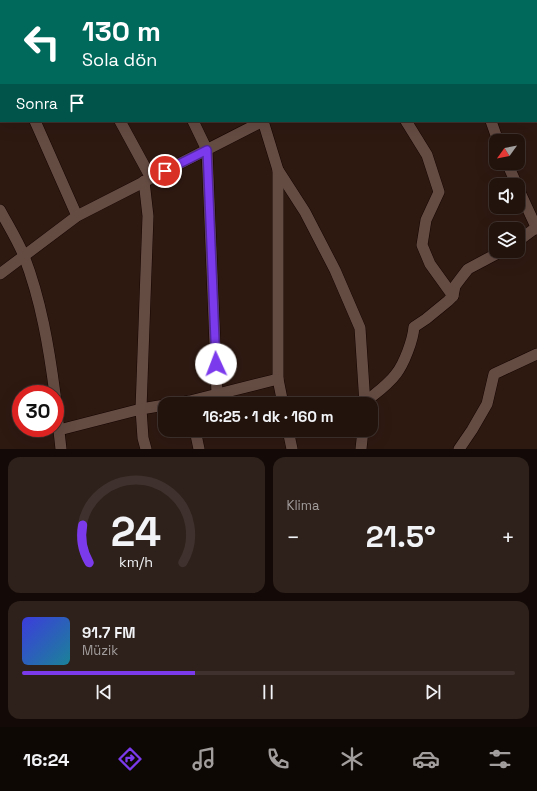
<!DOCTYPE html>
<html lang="tr">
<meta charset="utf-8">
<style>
body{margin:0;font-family:"Space Grotesk",sans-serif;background:#2e201b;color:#f1f3f6;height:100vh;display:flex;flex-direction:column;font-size:15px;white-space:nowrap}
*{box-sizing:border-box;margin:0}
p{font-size:13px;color:#a29e9d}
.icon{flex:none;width:22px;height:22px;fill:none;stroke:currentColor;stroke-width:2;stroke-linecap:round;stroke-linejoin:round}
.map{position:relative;height:449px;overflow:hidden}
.side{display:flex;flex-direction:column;gap:8px;padding:8px;background:#130a07;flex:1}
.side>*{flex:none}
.guide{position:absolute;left:0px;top:0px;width:537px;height:122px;box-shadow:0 4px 16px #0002,0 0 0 1px #3f322e;background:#00695c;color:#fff;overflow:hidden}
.needle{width:26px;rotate:237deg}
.controls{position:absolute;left:489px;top:134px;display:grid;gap:8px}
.controls a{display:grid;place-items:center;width:36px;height:36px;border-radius:8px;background:#22130d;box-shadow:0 4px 16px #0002,0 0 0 1px #3f322e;font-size:20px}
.speed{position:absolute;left:12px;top:385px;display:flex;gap:8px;font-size:20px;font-weight:700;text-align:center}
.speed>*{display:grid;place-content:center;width:52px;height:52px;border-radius:50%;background:#22130d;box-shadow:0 4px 16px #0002,0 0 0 1px #3f322e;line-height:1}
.speed .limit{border:6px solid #d22;background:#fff;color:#111}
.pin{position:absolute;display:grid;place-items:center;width:34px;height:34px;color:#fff;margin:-17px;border:2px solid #fff;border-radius:50%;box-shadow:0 1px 4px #0007}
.me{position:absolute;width:44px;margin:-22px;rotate:358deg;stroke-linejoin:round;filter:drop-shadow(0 0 3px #0008)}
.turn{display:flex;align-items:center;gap:14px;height:84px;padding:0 16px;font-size:18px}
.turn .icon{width:52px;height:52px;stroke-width:2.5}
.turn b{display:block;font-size:28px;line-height:34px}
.then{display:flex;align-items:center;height:38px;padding:0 16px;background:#0003;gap:8px;font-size:15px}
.big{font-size:30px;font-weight:600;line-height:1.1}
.side .card{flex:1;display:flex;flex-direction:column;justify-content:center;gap:6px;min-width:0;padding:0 14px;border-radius:12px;background:#2e201b}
.side .dial{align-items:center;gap:0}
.dial svg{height:104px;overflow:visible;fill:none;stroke:#3f322e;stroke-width:7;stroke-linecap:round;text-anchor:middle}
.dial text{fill:#f1f3f6;stroke:none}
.song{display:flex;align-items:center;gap:12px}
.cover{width:48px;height:48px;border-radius:6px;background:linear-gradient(135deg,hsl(240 70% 55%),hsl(190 70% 35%))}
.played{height:4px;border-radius:2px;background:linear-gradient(90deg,#7c3aed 35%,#3f322e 35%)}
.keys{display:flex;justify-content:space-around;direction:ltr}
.heat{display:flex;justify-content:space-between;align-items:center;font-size:22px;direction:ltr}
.side .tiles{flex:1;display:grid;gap:8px;grid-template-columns:1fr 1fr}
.card:last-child{grid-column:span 2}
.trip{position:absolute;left:158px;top:397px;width:220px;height:40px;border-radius:12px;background:#22130d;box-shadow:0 4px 16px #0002,0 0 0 1px #3f322e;font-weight:600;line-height:40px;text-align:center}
.tabs{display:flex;height:64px;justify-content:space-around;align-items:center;background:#0e0805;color:#a29e9d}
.tabs .icon{width:28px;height:28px}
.tabs .on{color:#7c3aed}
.tabs b{font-size:18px;color:#f1f3f6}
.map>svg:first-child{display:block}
</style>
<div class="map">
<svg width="537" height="449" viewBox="0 0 537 449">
<rect width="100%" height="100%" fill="#2e1911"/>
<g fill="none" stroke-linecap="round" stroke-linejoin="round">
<defs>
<g id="minor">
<path d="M 143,0 L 145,1"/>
<path d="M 297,0 L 297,1"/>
<path d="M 456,0 L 456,1"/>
<path d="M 81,1 L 81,0"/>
<path d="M 197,1 L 198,0"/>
<path d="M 378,1 L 380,0"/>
<path d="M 0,19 L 1,19"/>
<path d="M 0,40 L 1,42"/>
<path d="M 536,94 L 537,95"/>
<path d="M 35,121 L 77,216"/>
<path d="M 120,121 L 151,178"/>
<path d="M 193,121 L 207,150 L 217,394"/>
<path d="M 263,121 L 278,170 L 278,379 L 283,404"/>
<path d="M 406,121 L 427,155 L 439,192 L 426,220 L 422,245 L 430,264 L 453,296"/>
<path d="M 491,121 L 498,141"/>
<path d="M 507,163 L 517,185"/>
<path d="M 278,170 L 305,212 L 335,270 L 360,328 L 365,404"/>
<path d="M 144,181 L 148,216 L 141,409 L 143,438 L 146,449"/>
<path d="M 518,188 L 537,229"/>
<path d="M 0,210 C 8,225 18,241 24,256 C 41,300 49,348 55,394"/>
<path d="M 518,241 L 537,227"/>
<path d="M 0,274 L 77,216 L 263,121"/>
<path d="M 55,395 L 61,449"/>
<path d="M 365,402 C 376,393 388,385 396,374 C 404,364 413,340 414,327 L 426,319 L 448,301 L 453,296 L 455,286 L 461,278 L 468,269 L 502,251"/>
<path d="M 173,404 L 190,401 L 278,379"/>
<path d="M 59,430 L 141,409 L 165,405"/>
<path d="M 195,430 L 199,449"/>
<path d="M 288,430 L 292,449"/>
<path d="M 361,449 L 363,430"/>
<path d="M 459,449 L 472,430 L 487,404 L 494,374 L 537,354"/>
</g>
</defs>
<use href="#minor" stroke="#150401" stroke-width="12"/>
<use href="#minor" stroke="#654c43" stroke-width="11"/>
</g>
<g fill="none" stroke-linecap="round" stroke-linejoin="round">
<defs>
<path id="route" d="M 165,171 L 207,150 L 216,364"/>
</defs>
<use href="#route" stroke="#51269a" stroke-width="10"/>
<use href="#route" stroke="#7c3aed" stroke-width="7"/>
</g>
</svg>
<div class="controls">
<a><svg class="needle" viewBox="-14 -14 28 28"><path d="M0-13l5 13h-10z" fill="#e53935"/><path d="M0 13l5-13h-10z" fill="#a29e9d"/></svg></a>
<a><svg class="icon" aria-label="sound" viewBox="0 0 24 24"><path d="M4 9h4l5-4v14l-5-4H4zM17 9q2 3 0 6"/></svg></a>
<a><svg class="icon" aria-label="layers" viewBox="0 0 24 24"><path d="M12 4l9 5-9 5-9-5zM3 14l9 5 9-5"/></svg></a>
</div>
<div class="speed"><div class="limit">30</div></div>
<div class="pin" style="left:165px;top:171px;background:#d93025"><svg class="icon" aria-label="arrive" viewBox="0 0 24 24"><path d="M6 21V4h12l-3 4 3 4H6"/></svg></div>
<svg class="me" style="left:216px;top:364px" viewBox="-20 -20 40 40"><circle r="19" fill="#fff"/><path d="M0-13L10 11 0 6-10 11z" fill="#7c3aed"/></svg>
<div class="trip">16:25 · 1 dk · 160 m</div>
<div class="guide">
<div class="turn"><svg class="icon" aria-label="left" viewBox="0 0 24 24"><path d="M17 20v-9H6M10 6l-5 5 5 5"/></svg><div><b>130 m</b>Sola dön</div></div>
<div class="then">Sonra<svg class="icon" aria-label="arrive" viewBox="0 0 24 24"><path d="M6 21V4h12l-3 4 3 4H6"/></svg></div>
</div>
</div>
<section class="side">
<div class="tiles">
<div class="card dial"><svg viewBox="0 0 100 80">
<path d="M14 69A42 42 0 1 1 86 69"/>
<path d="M14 69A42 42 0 0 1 9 40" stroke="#7c3aed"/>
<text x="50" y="56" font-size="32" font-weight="700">24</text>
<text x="50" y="72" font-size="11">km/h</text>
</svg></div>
<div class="card"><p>Klima</p>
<div class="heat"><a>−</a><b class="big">21.5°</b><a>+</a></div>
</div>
<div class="card">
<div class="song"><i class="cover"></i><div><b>91.7 FM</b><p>Müzik</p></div></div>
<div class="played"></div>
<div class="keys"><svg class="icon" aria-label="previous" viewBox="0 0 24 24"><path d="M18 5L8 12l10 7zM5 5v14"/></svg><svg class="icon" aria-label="pause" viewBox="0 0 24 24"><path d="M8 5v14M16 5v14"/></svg><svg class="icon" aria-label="next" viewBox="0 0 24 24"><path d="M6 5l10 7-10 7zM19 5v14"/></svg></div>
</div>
</div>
</section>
<nav class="tabs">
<b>16:24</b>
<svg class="icon on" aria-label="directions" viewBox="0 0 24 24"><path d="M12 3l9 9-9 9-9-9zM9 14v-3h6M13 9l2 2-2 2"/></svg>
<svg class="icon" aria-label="music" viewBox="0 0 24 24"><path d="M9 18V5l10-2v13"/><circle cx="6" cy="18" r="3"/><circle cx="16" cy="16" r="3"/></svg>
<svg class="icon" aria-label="phone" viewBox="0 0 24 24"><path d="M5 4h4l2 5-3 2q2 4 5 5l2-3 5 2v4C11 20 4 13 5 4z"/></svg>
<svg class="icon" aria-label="climate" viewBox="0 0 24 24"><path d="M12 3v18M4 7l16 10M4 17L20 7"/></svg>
<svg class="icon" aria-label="car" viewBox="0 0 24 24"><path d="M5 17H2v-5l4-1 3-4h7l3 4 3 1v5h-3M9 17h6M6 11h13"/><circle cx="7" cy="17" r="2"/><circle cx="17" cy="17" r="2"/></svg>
<svg class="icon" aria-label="filters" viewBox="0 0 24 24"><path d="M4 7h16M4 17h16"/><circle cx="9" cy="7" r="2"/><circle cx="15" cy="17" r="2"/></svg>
</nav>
